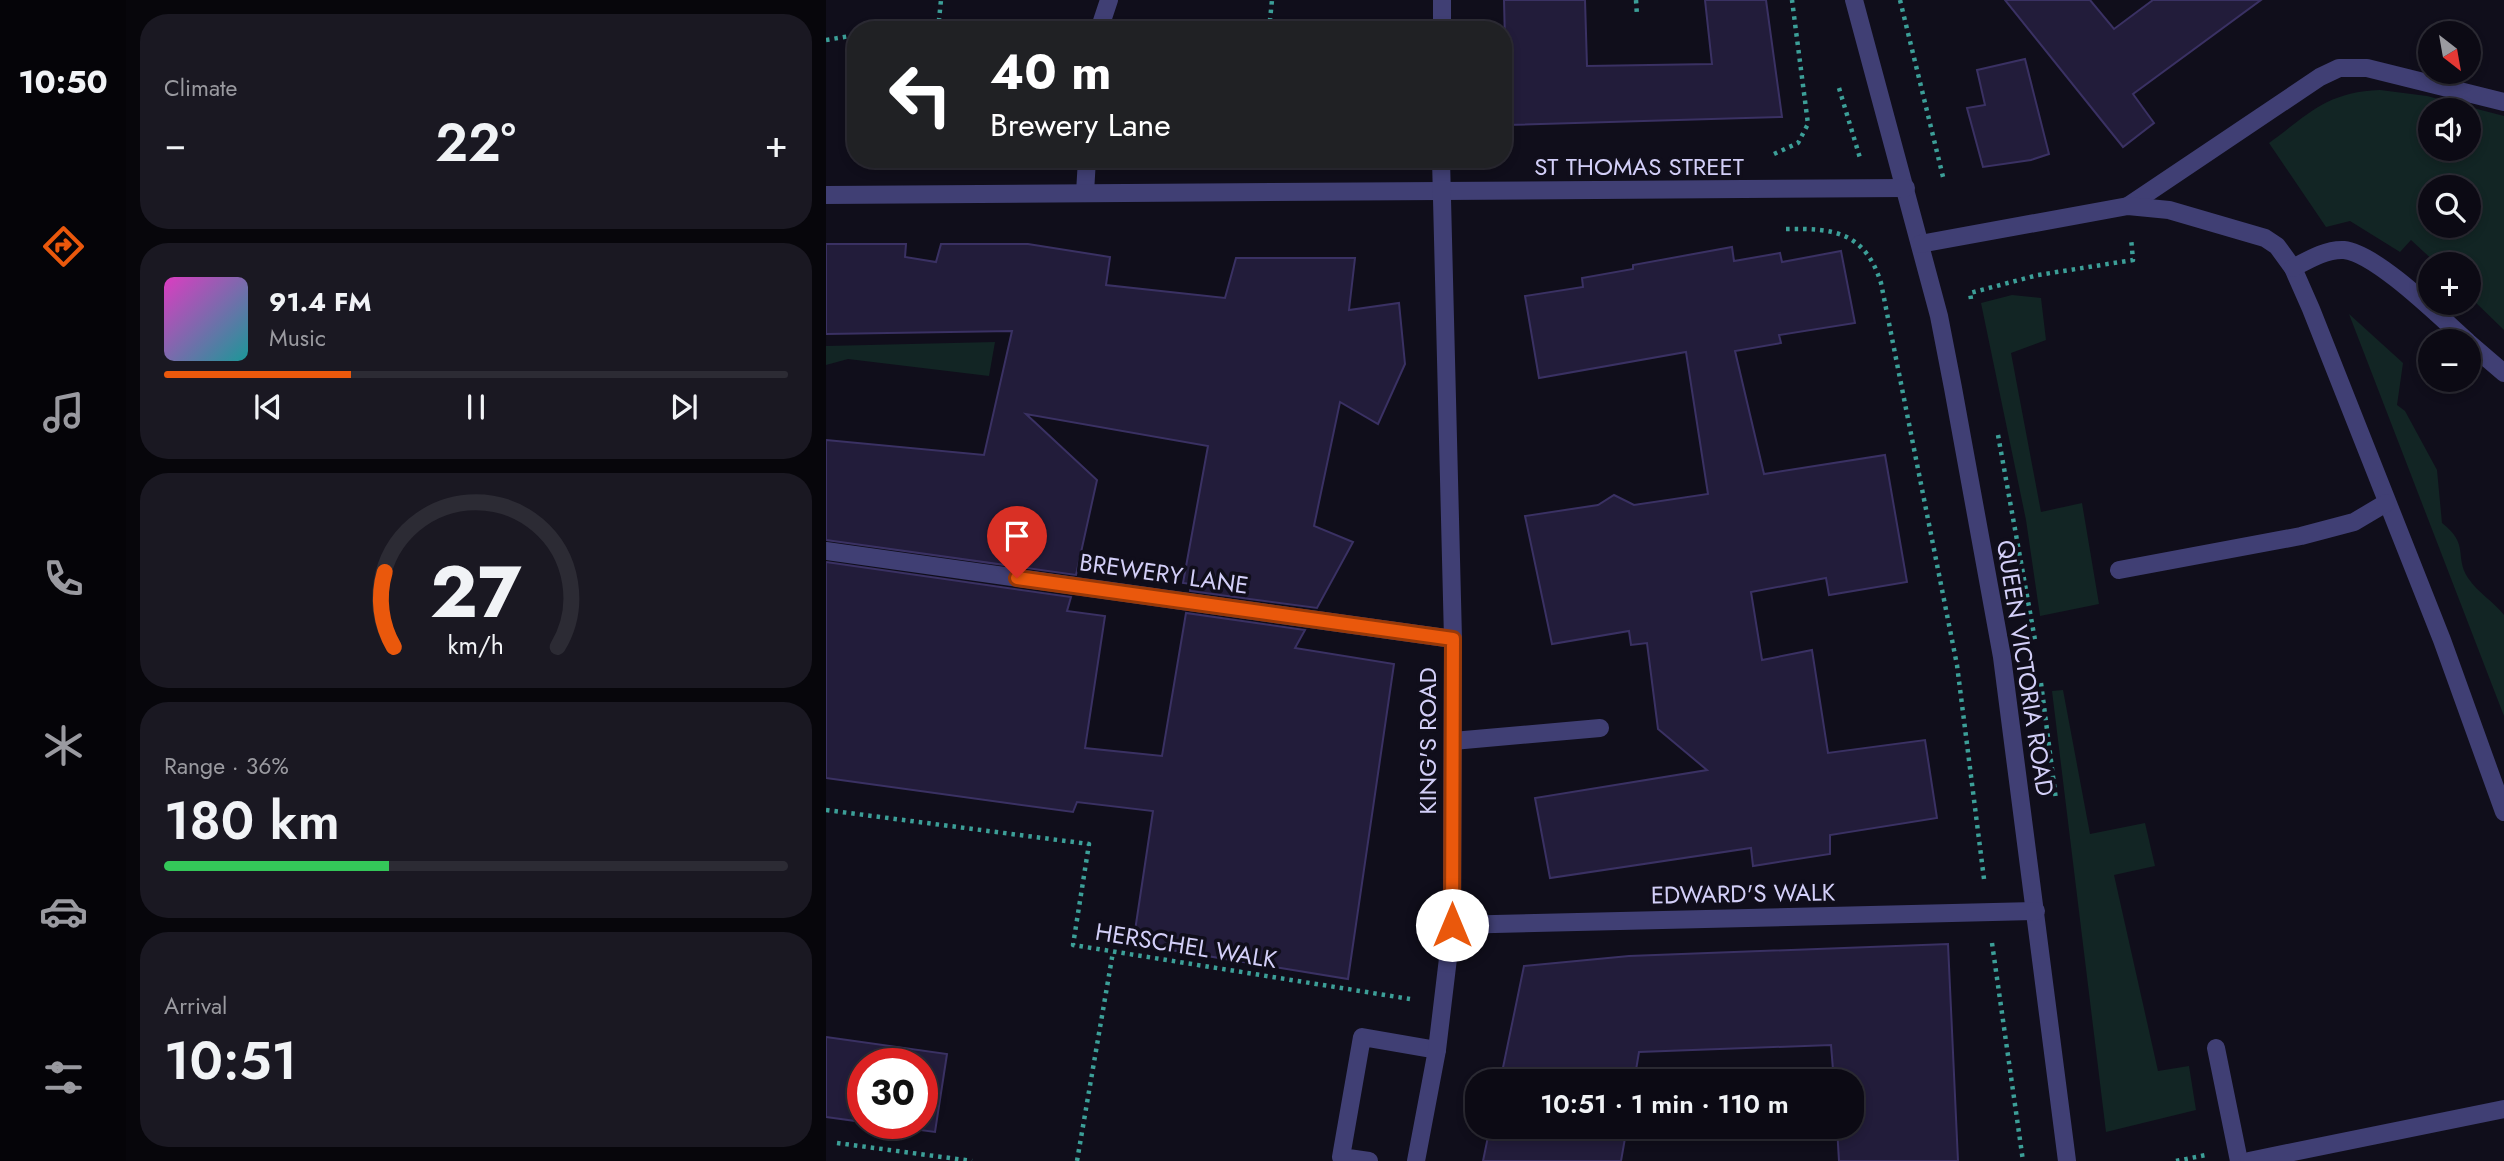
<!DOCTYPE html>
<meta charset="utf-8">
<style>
body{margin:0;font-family:Jost,sans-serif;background:#1a1822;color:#f1f3f6;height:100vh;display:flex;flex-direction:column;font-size:26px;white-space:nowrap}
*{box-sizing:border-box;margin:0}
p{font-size:23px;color:#9a9aa0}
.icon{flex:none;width:38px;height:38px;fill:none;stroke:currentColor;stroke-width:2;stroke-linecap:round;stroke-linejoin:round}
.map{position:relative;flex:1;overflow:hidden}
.details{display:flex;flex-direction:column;gap:14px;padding:14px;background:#07060b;width:700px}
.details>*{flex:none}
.guide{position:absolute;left:21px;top:21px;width:665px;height:147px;border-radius:28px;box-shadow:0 4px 10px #0003,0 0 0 2px #2c2b34;background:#202124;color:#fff;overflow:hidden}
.needle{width:46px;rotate:149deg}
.controls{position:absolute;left:1592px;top:21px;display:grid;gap:14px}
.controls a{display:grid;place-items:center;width:63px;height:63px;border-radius:50%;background:#0c0a14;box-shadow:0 4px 10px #0003,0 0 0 2px #2c2b34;font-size:35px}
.speed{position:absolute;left:21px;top:1048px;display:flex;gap:14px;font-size:35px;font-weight:700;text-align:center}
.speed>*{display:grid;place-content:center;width:91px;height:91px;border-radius:50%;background:#0c0a14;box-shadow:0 4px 10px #0003,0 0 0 2px #2c2b34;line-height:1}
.speed .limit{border:10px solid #d22;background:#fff;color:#111}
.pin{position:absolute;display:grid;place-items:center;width:60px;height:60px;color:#fff;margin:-72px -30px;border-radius:50% 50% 50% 0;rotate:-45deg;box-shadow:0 0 7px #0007}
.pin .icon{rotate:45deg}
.me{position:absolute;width:77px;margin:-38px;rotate:0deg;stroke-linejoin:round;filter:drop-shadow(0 0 5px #0008)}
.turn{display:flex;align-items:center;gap:24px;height:147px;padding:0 28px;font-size:32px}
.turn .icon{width:91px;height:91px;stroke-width:2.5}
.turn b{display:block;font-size:49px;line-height:60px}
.big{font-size:52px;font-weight:600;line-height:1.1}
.details .card{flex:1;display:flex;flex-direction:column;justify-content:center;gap:10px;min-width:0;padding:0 24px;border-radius:28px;background:#1a1822}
.details .dial{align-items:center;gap:0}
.dial svg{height:182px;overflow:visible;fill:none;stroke:#2c2b34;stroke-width:7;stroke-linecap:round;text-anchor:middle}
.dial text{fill:#f1f3f6;stroke:none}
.song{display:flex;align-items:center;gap:21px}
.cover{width:84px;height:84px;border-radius:10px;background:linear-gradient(135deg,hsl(310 70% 55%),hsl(180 70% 35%))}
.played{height:7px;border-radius:4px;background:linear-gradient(90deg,#ea580c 30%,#2c2b34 30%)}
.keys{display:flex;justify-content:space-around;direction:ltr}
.heat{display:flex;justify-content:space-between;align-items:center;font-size:38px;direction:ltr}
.charge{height:10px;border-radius:5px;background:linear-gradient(90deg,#34c759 36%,#2c2b34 0)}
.trip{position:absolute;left:639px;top:1069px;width:399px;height:70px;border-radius:28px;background:#0c0a14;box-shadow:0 4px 10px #0003,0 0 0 2px #2c2b34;font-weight:600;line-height:70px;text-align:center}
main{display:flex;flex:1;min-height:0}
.tabs{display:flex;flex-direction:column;width:126px;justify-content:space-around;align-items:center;background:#050408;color:#9a9aa0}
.tabs .icon{width:49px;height:49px}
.tabs .selected{color:#ea580c}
.tabs b{font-size:32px;color:#f1f3f6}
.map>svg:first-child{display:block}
</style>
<main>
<nav class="tabs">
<b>10:50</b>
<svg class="icon selected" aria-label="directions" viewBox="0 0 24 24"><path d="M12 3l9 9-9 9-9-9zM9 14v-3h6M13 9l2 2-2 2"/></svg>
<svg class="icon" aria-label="music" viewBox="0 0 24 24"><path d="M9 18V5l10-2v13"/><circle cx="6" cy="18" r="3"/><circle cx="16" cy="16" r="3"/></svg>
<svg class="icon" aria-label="phone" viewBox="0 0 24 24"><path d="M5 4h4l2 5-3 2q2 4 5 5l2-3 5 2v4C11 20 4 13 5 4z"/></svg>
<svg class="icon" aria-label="climate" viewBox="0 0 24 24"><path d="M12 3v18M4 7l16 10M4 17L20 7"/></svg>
<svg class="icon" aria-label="car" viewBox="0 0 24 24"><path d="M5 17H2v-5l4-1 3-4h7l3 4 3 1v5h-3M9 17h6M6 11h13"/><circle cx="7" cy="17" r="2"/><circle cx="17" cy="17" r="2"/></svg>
<svg class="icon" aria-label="filters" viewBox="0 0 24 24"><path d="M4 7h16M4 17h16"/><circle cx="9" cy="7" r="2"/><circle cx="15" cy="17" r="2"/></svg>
</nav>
<section class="details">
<div class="card"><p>Climate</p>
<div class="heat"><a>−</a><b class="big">22°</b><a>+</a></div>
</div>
<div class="card">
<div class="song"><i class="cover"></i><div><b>91.4 FM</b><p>Music</p></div></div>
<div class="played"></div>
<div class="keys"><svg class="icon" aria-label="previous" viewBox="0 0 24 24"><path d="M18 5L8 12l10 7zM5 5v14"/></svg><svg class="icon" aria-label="pause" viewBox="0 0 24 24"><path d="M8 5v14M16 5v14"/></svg><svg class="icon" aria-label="next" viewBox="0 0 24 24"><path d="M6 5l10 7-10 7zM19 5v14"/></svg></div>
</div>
<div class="card dial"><svg viewBox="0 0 100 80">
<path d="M14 69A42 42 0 1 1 86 69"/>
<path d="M14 69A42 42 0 0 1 10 36" stroke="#ea580c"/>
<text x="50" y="56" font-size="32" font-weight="700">27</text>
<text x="50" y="72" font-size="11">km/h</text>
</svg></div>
<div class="card"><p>Range · 36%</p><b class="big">180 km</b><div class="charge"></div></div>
<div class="card"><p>Arrival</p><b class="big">10:51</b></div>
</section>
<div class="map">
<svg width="1678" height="1161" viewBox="0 0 1678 1161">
<rect width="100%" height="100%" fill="#100e1b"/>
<g fill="#122524" fill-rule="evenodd">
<path d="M 1554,90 L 1601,96 L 1678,116 L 1678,330 L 1643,296 L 1643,264 L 1611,264 L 1585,240 L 1574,252 L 1524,221 L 1500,227 L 1443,143 C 1484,113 1501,92 1554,90 ZM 1605,110 L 1643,110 L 1643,149 L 1605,149 ZM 1605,187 L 1643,187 L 1643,226 L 1605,226 Z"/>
<path d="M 1186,295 L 1215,298 L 1220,340 L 1185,353 L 1215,512 L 1256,503 L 1273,604 L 1214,616 L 1200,520 L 1155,303 Z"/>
<path d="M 1523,314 L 1577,363 L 1571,405 L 1579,411 L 1611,470 L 1616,523 C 1644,545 1628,556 1642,578 C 1652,593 1667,601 1678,615 L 1678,716 Z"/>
<path d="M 169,342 L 163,376 L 22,359 L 0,365 L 0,346 Z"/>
<path d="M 1237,690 L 1264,834 L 1319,823 L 1329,866 L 1288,875 L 1332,1071 L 1363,1066 L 1370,1110 L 1280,1132 L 1226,691 Z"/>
</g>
<g fill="#221c3a" stroke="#3a3163" stroke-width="2">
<path d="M 678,0 L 759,0 L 761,66 L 886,64 L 879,0 L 940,0 L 956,117 L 681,125 Z"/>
<path d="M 1179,0 L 1264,0 L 1288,29 L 1327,0 L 1435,0 L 1307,94 L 1328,123 L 1297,147 Z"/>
<path d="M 1199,59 L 1223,154 L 1205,160 L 1157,167 L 1141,108 L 1159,105 L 1151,70 Z"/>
<path d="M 0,244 L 80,244 L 79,257 L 110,262 L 115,244 L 202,244 L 284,257 L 280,285 L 399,298 L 410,258 L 529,258 L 523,310 L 573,303 L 579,364 L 552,424 L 514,402 L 488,526 L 527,542 L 491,608 L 364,591 L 365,584 L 357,583 L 382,446 L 200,414 L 271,480 L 250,575 L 0,540 L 0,440 L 158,455 L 186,331 L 0,334 Z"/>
<path d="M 906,247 L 908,261 L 954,253 L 956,262 L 1015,251 L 1029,323 L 953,335 L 955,343 L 909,351 L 938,474 L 1059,455 L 1081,582 L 1003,595 L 1000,578 L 925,592 L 936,660 L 986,650 L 1002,753 L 1099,740 L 1111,818 L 1004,835 L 1004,854 L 927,866 L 925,848 L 724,878 L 709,798 L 881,770 L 832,729 L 821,643 L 805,645 L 803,631 L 726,644 L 699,516 L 772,505 L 788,495 L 808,505 L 882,494 L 860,352 L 713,378 L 699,296 L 757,287 L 756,278 L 807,269 L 807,265 Z"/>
<path d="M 0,562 L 245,597 L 241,611 L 279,616 L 259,748 L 336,756 L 360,613 L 479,630 L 469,648 L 568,664 L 522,979 L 307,944 L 327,811 L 251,802 L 247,812 L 0,778 Z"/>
<path d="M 1122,944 L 1132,1161 L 1013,1161 L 1011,1127 L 1026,1127 L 1026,1082 L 1008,1082 L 1005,1045 L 813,1052 L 808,1082 L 674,1082 L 698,966 L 803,956 Z"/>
<path d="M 0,1037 L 121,1054 L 109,1132 L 48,1124 L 96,1124 L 96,1064 L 37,1064 L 37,1122 L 0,1117 Z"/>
<path d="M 664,1127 L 801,1127 L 795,1161 L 657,1161 Z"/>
</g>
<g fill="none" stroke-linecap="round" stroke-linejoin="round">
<g stroke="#3c9f98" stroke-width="4.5" stroke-dasharray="3.5 5" stroke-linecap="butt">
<path d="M 810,0 L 811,16"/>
<path d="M 1074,0 L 1118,181"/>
<path d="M 59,30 L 69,30"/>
<path d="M 112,30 L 115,0"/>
<path d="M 443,30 L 446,0"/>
<path d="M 0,40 L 30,35"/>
<path d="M 1013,88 L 1034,158"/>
<path d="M 948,154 L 972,143 L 982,124 L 966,0"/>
<path d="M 960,229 C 1008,228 1039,232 1055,283 L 1131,665 L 1158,879"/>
<path d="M 1145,299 L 1144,293 L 1212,275 L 1307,260 L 1305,238"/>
<path d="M 1172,435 L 1209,640"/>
<path d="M 1215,683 L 1230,800"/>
<path d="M 0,810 L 263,844 L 247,945 L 584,999"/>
<path d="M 1166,943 L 1197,1161"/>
<path d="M 11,1143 L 146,1161"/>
<path d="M 251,1161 L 287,952"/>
<path d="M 1350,1161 L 1380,1155"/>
</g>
<g stroke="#403f74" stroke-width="18">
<path d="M 1028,0 L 1113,316 L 1127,388 L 1176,657 L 1241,1161"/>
<path d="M 273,30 L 283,0"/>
<path d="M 616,30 L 616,0"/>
<path d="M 259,193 L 261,159"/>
<path d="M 0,195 L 1080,188"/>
<path d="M 1302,206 L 1494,77 L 1513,68 L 1541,68 L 1678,102"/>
<path d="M 1094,244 L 1302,206 L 1343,210 L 1439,238 L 1451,246 L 1467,268 L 1485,309 L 1616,640 L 1678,812"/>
<path d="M 1467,268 C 1482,260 1500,249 1518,250 C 1550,253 1616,319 1641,341"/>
<path d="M 1643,343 L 1678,373"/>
<path d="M 0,551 L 627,639"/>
<path d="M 1293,570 L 1475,536 L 1528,522 L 1560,503"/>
<path d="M 627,741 L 774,728"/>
<path d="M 626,925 L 1210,911"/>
<path d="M 1390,1048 L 1413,1161"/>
<path d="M 543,1161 L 515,1157 L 536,1037 L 611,1050"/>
<path d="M 590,1161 L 611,1050 L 626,925 L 627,639 L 615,159"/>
<path d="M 1423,1161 L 1678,1109"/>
</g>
</g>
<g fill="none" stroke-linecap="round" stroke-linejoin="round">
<defs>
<path id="route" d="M 191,578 L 627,639 L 626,925"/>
</defs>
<use href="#route" stroke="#983908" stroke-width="18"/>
<use href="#route" stroke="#ea580c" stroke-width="12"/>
</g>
<g text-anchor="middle" stroke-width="7" stroke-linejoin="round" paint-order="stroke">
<g font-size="24" fill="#d3cff8" stroke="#100e1b">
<text x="813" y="175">ST THOMAS STREET</text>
<text transform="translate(338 574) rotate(8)" y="8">BREWERY LANE</text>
<text transform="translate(1199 668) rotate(81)" y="8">QUEEN VICTORIA ROAD</text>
<text transform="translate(602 741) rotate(-90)" y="8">KING'S ROAD</text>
<text transform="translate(917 894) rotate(-1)" y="8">EDWARD'S WALK</text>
<text transform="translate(360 946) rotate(9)" y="8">HERSCHEL WALK</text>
</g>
</g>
</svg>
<div class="controls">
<a><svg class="needle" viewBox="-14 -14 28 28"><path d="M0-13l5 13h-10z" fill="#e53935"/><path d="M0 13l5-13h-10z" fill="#9a9aa0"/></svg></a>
<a><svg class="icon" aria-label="sound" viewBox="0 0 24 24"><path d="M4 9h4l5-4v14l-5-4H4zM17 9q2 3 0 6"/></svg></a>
<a><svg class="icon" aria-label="search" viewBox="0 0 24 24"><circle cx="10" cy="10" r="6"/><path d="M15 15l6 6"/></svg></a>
<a>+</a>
<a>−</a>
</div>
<div class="speed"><div class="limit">30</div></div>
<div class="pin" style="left:191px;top:578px;background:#d93025"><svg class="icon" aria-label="arrive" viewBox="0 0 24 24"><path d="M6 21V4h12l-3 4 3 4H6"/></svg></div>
<svg class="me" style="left:626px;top:925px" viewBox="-20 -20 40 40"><circle r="19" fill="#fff"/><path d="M0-13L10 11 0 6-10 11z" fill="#ea580c"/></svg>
<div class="trip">10:51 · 1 min · 110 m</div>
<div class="guide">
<div class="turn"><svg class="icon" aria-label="left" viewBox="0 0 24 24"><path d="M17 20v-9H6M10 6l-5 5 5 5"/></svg><div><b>40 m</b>Brewery Lane</div></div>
</div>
</div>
</main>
